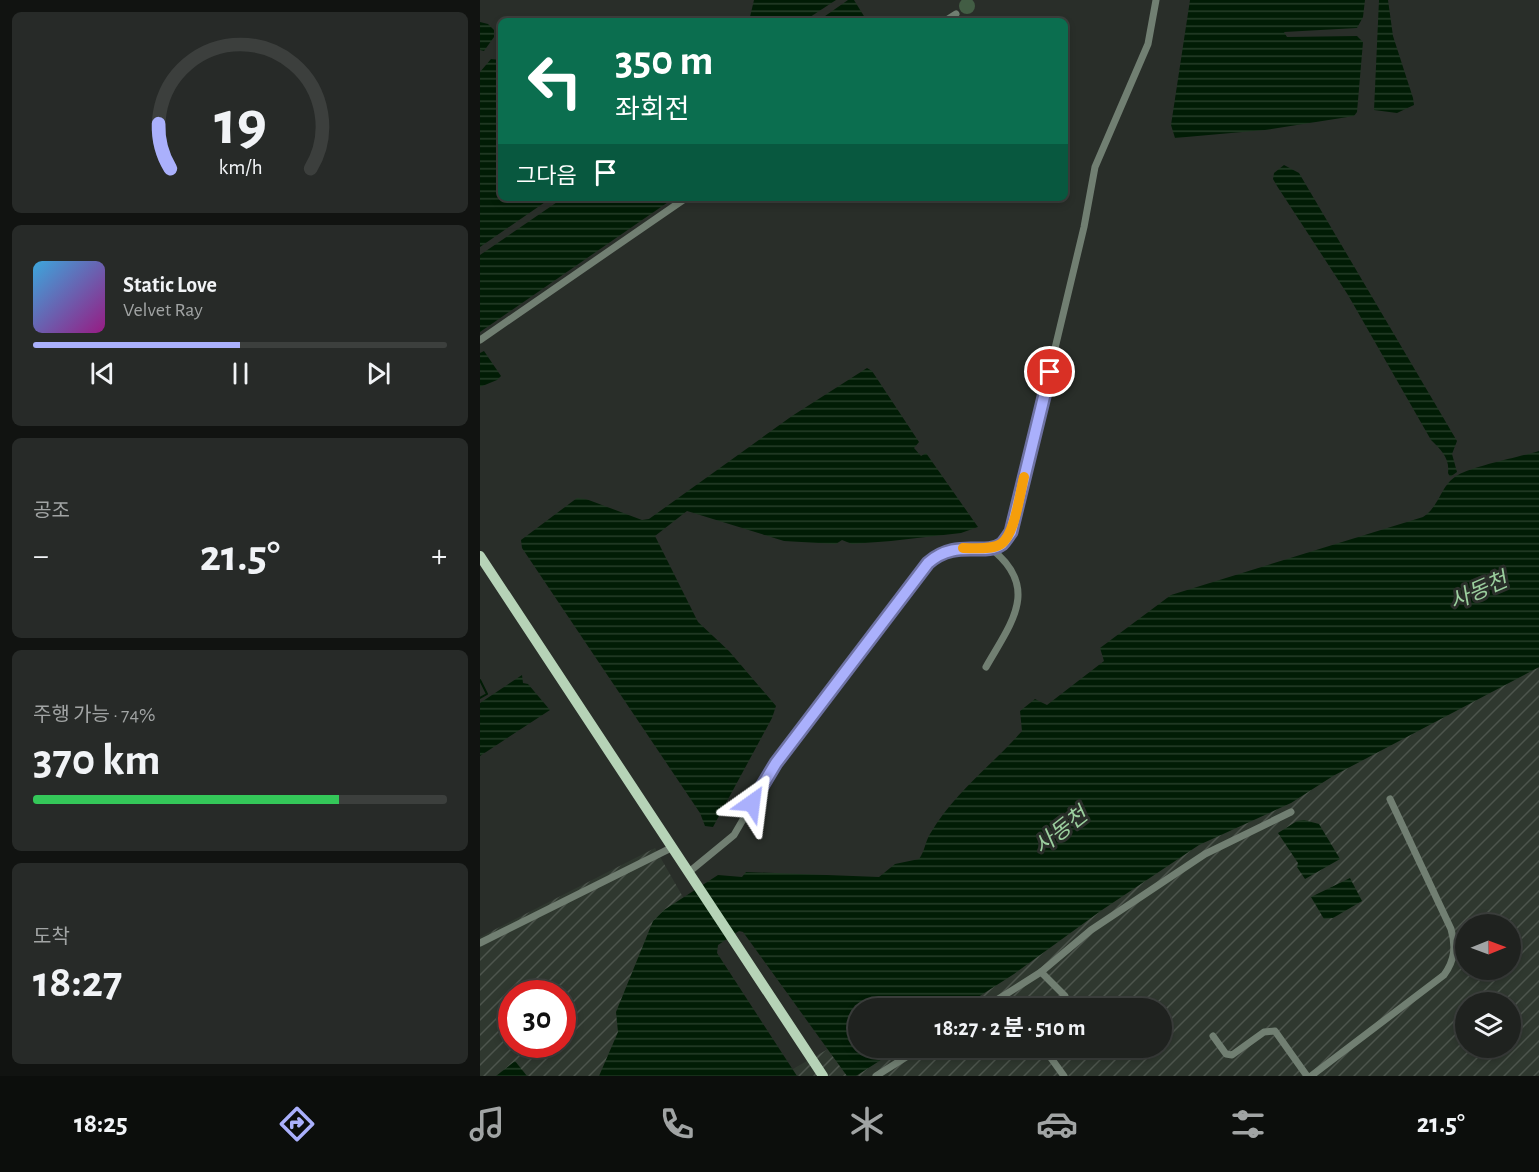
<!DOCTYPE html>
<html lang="ko">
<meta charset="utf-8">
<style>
body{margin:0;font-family:"Alegreya Sans","Noto Sans KR",sans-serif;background:#272a28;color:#f1f3f6;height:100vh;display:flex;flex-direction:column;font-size:22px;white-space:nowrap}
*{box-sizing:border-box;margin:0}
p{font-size:20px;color:#a1a4a4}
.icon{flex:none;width:33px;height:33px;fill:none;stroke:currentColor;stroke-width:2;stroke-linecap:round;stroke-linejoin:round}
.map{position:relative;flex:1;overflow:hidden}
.drawer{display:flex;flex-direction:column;gap:12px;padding:12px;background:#111311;width:480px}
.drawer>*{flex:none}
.hud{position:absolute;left:18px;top:18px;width:570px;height:183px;border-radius:9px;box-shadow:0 3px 9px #0003,0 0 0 2px #3c3f3d;background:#0b6e4f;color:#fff;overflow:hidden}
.needle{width:39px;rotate:89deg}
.fabs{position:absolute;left:975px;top:914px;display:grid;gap:12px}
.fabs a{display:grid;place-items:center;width:66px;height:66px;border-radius:50%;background:#1f221f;box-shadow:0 3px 9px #0003,0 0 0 2px #3c3f3d;font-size:30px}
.speed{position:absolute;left:18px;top:980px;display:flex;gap:12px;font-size:30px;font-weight:700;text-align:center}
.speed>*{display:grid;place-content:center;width:78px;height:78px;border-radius:50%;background:#1f221f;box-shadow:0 3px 9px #0003,0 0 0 2px #3c3f3d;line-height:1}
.speed .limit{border:9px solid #d22;background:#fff;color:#111}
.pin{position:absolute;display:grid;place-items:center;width:51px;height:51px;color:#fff;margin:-26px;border:3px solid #fff;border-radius:50%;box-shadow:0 2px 6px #0007}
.me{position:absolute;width:66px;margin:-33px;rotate:31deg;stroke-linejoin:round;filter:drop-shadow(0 0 4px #0008)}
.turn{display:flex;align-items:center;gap:21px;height:126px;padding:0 18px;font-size:27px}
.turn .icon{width:78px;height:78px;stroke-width:2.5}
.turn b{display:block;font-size:42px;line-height:51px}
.then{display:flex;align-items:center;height:57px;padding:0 18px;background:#0003;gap:12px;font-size:22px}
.big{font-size:45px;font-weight:700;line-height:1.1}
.drawer .widget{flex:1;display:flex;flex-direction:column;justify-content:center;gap:9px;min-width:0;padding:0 21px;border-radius:9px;background:#272a28}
.drawer .dial{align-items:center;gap:0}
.dial svg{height:156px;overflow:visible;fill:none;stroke:#3c3f3d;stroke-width:7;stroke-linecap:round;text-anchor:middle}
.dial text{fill:#f1f3f6;stroke:none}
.song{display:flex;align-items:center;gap:18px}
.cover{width:72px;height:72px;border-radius:9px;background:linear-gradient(135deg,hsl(200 70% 55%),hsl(310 70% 35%))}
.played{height:6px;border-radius:3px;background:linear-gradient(90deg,#aab0fc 50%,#3c3f3d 50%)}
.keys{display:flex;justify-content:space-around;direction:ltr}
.heat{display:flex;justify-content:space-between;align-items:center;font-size:33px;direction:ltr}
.charge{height:9px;border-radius:4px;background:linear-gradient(90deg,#34c759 74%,#3c3f3d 0)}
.trip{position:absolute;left:368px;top:998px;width:324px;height:60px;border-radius:30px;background:#1f221f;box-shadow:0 3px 9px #0003,0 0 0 2px #3c3f3d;font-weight:700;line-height:60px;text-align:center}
.dock{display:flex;height:96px;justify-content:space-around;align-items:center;background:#0c0e0c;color:#a1a4a4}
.dock .icon{width:42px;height:42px}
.dock .current{color:#aab0fc}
.dock b{font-size:27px;color:#f1f3f6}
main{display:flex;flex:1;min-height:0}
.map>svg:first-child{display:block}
</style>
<main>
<section class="drawer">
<div class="widget dial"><svg viewBox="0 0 100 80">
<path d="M14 69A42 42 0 1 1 86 69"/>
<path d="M14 69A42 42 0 0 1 8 46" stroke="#aab0fc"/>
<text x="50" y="56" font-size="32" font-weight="700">19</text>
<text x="50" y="72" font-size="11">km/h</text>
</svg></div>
<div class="widget">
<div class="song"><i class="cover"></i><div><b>Static Love</b><p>Velvet Ray</p></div></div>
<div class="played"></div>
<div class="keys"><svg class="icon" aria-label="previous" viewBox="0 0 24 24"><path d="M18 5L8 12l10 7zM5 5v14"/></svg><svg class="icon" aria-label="pause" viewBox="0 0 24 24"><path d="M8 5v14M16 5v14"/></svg><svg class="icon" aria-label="next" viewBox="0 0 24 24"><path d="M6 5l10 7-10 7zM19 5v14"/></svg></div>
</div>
<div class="widget"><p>공조</p>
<div class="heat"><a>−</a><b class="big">21.5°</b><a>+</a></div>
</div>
<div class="widget"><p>주행 가능 · 74%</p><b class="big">370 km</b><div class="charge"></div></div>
<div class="widget"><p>도착</p><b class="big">18:27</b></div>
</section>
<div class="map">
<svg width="1059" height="1076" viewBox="0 0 1059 1076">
<defs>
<pattern id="industrial-furrows" width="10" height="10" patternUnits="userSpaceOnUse" patternTransform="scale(1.5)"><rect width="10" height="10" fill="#2f382f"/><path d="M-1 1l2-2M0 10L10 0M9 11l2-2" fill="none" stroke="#4d554d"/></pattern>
<pattern id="water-rules" width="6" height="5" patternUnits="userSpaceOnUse" patternTransform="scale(1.5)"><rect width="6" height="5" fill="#011c05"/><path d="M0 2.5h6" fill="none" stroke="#263d29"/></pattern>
</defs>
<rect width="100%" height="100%" fill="#292e29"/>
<path fill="url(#industrial-furrows)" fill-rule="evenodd" d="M 1059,668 L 1059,1076 L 0,1076 L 0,937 L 175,848 L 304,1074 L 378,1032 L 378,1047 L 681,1047 L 681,1008 L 421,1008 L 1003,677 ZM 986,924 L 1030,924 L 1030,969 L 986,969 ZM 32,993 L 82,993 L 82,1044 L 32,1044 ZM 986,1002 L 1030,1002 L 1030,1047 L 986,1047 Z"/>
<circle fill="#425d44" cx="487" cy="6" r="8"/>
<g fill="url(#water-rules)">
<path d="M 274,0 L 356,0 L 324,21 L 269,21 Z"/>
<path d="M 368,0 L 374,0 L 387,21 L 338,21 Z"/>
<path d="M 710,0 L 885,0 L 883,17 L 877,28 L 804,32 L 807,37 L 877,36 L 883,42 L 877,112 L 874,116 L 785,130 L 695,138 L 691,125 Z"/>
<path d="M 899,0 L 908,0 L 913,36 L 933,98 L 934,105 L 917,113 L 894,110 Z"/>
<path d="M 0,22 L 8,24 L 14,30 L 14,37 L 4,51 L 0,50 Z"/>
<path d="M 11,59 L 21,60 L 21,198 L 71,198 L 0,247 L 0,72 Z"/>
<path d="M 804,165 L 819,173 L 977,441 L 972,454 L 977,472 L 970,477 L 968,473 C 970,458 961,450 951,440 L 868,295 L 797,186 L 793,179 L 794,173 Z"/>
<path d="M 83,198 L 194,198 L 0,332 L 0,255 Z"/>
<path d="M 4,351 L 21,376 L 17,380 L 0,387 L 0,353 Z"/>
<path d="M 387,368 L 392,371 L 439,442 L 434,448 L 441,456 L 446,453 L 498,527 L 481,533 L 411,541 L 372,544 L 362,540 L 356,544 L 304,541 L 207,511 L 175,536 L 218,622 L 249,651 L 296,706 L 292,718 L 233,827 L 225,826 L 220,813 L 42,548 L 41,540 L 97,498 L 106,499 L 162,520 L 169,519 L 312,416 Z"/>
<path d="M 1059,451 L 1059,667 L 853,776 L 811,803 L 719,845 L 622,910 L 534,974 L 481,1008 L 378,1008 L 378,1047 L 421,1047 L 376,1076 L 367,1076 L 263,932 L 259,931 L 238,945 L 237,953 L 317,1076 L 119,1076 L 138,1032 L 136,1012 L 173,921 L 184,910 L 238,875 L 262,877 L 266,872 L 399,877 L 415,864 L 439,859 C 445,851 445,842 450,834 C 473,794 512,765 542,731 L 540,711 L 555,699 L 567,705 L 624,661 L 620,648 L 691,595 L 943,517 C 961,505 960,485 978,475 C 994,466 1039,457 1059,451 Z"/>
<path d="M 42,675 L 43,683 L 48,684 L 70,710 L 0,756 L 0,703 Z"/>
<path d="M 824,820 L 839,824 L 860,859 L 825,879 L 817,867 L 818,863 L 798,833 L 817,821 Z"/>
<path d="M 870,878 L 882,901 L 853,918 L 844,919 L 831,897 Z"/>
<path d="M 35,1061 L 47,1076 L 16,1076 Z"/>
</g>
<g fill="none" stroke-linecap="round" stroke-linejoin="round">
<path stroke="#011c05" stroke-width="2" d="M 0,680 L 7,694 L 0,698"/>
<g stroke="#717f72" stroke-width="7">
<path d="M 465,21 L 476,14"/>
<path d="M 0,340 L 206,198"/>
<path d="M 509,547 L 523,543 L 531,532 L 604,227 L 615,167 L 668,44 L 676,0"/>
<path d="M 209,872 L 254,835 L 296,763 L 449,563 L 466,551 L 509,547 C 562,587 531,623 506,667"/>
<path d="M 0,943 L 193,847"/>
<path d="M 561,972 L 585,996 L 589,1008"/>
<path d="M 504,1008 L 561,972 L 611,930 L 725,854 L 811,812"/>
<path d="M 733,1036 L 746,1054 L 752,1055 L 784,1032 L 795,1031 L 827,1076"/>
<path d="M 563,1047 L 584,1076"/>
<path d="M 396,1076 L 442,1047"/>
<path d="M 831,1076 L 964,975 C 975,960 976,946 971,929 L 910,799"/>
</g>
<path stroke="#b6d3b7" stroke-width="10" d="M 0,556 L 343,1076"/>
</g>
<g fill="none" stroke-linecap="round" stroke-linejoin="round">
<defs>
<path id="route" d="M 272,803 L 296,763 L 448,563 C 476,538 504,557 522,544 C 525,541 528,536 531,532 L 570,372"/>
</defs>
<use href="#route" stroke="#6e72a4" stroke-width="15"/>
<use href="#route" stroke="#aab0fc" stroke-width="10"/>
<path stroke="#f59e0b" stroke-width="10" d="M 483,548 C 494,548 512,550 521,544 C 535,535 540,492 544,477"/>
</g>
<g text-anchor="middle" stroke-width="6" stroke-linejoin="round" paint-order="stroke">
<g font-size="22" font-style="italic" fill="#9bcf9e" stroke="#292e29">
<text transform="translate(998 590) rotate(-24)" y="8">사동천</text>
<text transform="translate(580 830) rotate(-38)" y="8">사동천</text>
</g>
</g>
</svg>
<div class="fabs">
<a><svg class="needle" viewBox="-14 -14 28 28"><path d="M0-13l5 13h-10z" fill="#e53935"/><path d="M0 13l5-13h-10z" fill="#a1a4a4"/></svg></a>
<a><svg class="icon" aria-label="layers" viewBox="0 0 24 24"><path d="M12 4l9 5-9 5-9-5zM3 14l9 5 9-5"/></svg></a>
</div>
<div class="speed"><div class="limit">30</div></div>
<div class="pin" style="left:570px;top:372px;background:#d93025"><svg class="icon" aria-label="arrive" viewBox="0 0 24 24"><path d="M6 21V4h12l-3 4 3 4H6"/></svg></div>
<svg class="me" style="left:272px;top:803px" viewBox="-20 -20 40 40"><path d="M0-17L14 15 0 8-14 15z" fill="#aab0fc" stroke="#fff" stroke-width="4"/></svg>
<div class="trip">18:27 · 2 분 · 510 m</div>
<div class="hud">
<div class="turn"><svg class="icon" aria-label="left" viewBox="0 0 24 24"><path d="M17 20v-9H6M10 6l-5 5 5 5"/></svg><div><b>350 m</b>좌회전</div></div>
<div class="then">그다음<svg class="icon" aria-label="arrive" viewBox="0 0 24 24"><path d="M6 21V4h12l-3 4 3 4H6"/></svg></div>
</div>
</div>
</main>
<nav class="dock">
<b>18:25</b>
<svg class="icon current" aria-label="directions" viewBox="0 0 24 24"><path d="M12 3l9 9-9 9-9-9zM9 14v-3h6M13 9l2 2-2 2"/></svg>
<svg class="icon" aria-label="music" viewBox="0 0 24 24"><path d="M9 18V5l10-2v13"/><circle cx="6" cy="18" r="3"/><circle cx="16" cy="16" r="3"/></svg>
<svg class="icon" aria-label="phone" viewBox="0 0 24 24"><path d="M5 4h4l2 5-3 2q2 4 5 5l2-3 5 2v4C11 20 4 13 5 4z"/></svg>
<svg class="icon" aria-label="climate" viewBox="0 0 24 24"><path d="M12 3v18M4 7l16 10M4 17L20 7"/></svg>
<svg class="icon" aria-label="car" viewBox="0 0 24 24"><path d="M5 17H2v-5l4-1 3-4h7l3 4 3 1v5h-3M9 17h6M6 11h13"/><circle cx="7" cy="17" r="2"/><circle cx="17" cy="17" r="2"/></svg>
<svg class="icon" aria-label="filters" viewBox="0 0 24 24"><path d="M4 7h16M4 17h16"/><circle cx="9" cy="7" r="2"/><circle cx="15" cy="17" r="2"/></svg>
<b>21.5°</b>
</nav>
